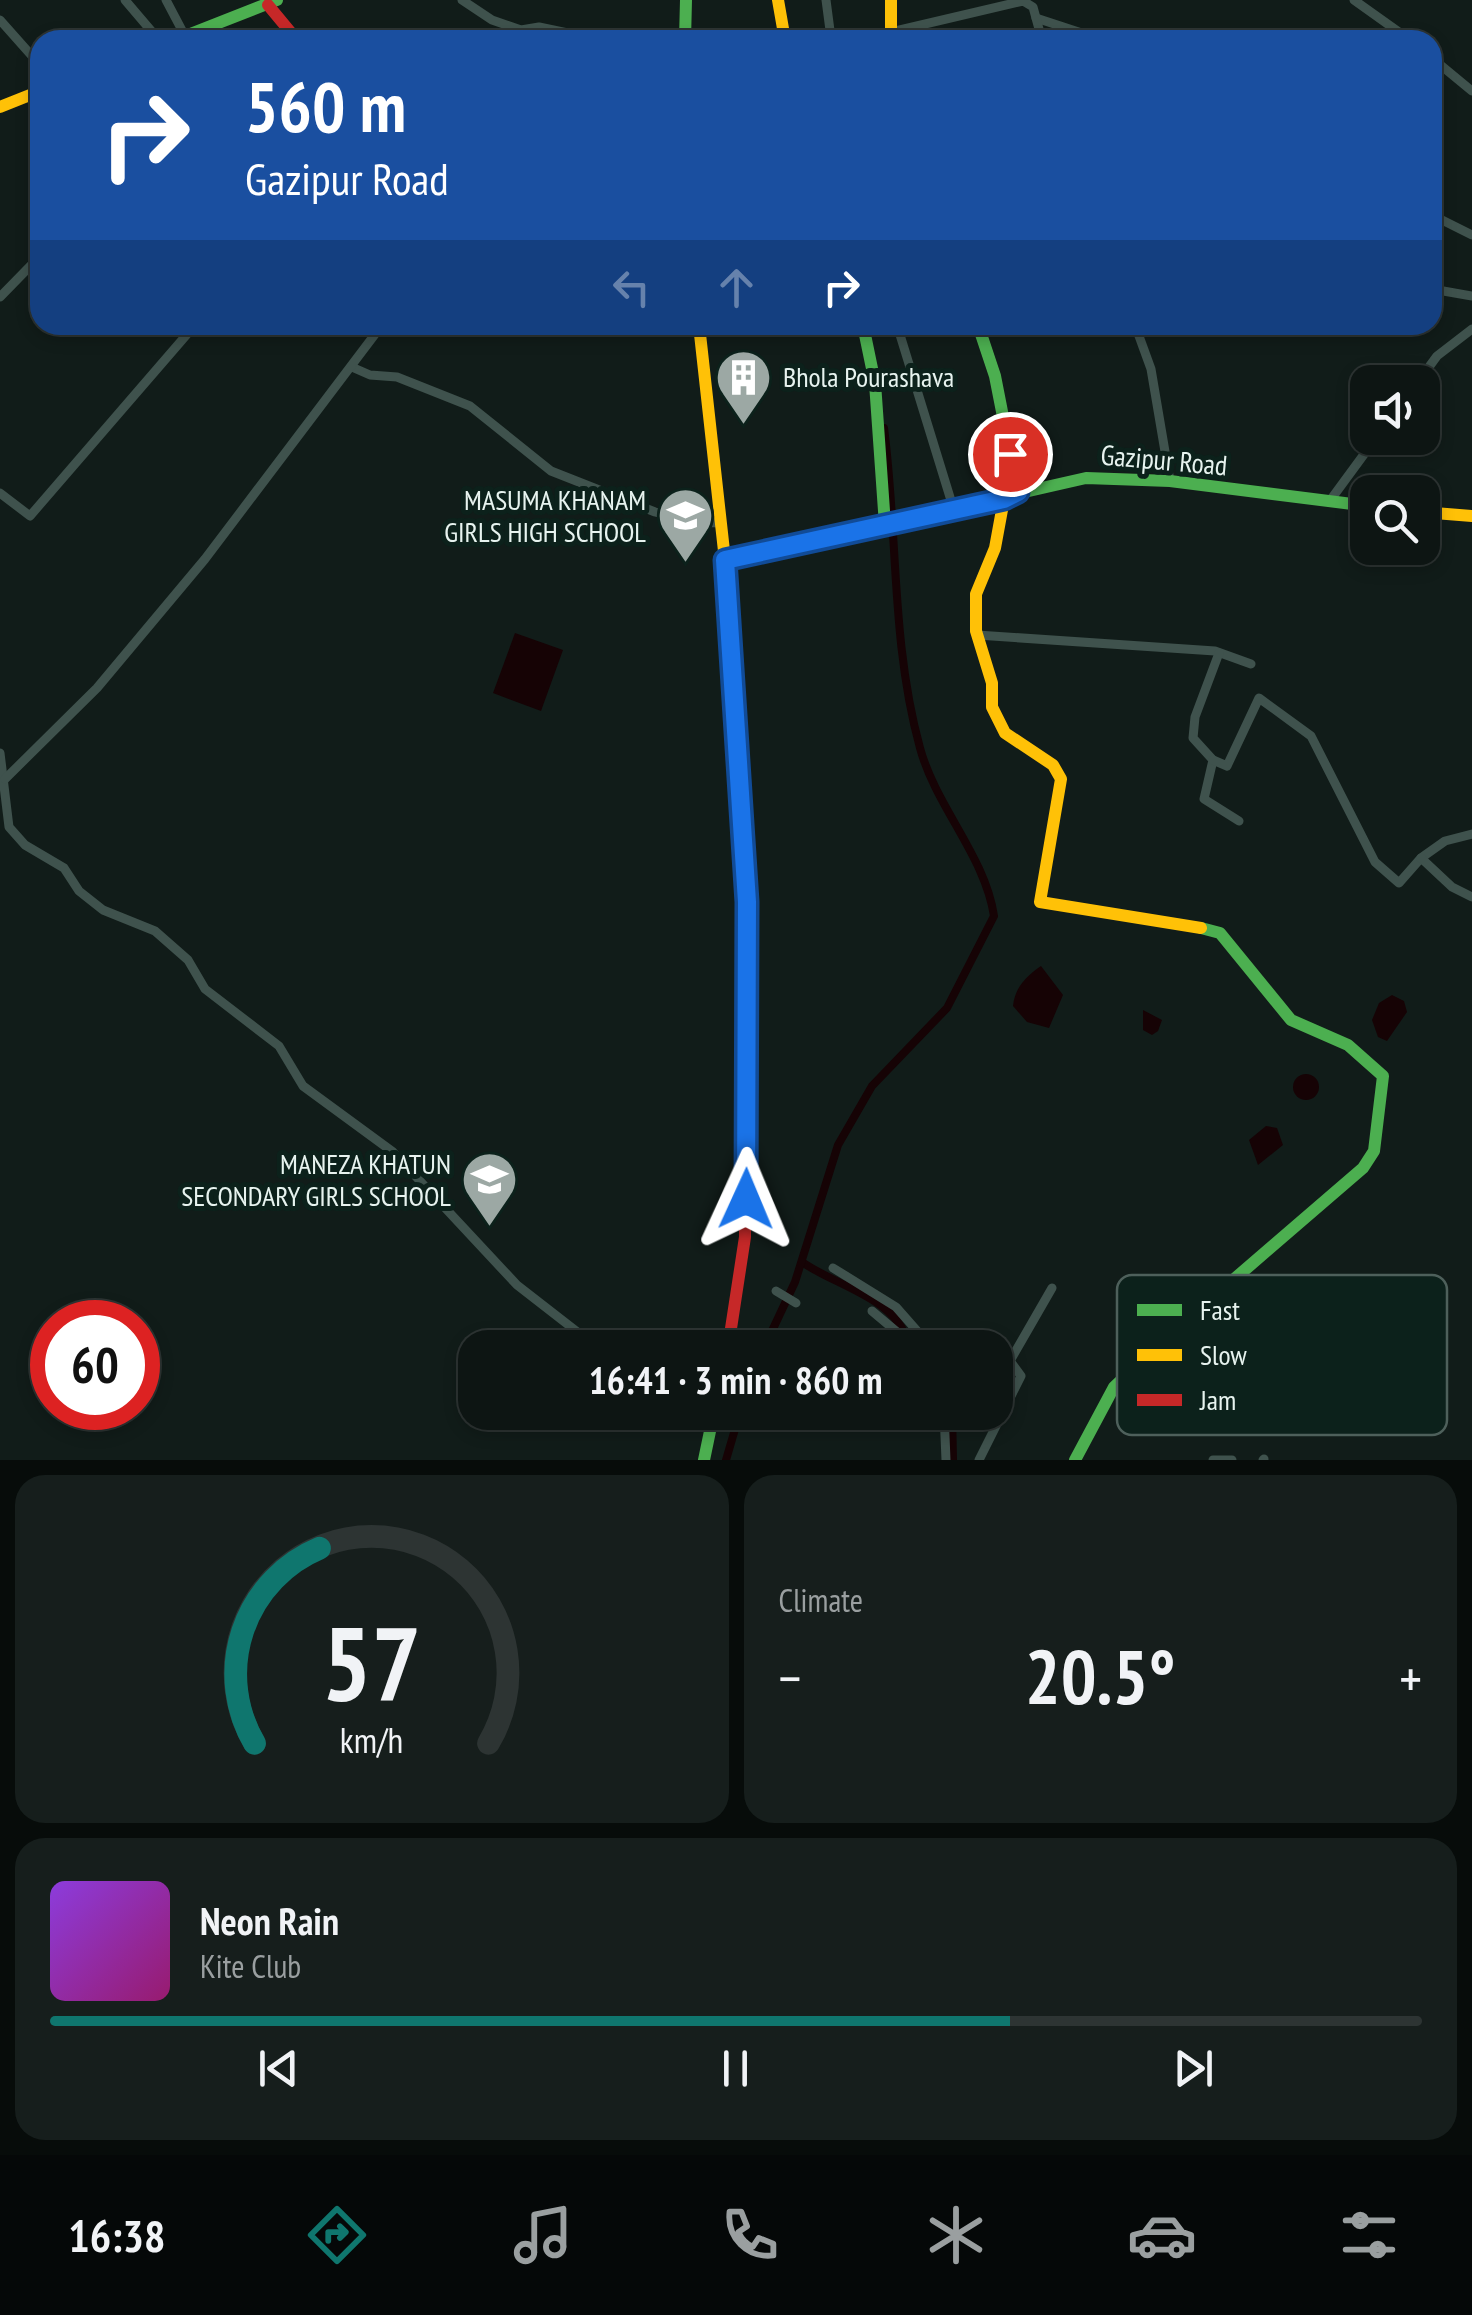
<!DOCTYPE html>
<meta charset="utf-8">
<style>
body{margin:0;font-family:"PT Sans Narrow",sans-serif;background:#161e1c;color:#f1f3f6;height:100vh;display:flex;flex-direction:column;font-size:38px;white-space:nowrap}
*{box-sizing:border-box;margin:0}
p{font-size:32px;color:#9a9fa0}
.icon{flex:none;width:55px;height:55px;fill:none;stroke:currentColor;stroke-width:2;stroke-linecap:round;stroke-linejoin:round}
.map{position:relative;height:1460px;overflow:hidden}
.side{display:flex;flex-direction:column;gap:15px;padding:15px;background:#070c0a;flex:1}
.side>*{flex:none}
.banner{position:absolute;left:30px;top:30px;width:1412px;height:305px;border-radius:30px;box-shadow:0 5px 15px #0003,0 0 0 2px #2d3433;background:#1a4fa0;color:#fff;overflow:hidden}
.fabs{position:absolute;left:1350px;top:365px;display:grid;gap:20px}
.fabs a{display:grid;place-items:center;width:90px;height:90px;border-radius:20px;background:#0d1513;box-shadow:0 5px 15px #0003,0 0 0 2px #2d3433;font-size:50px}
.speed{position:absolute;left:30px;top:1300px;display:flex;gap:20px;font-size:50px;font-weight:700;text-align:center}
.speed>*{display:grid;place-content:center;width:130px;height:130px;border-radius:50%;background:#0d1513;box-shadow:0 5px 15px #0003,0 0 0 2px #2d3433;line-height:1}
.speed .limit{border:15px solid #d22;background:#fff;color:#111}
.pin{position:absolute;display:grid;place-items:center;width:85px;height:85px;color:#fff;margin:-42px;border:5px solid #fff;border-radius:50%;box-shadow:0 2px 10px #0007}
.me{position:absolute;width:110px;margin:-55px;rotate:1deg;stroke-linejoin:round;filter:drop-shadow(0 0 8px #0008)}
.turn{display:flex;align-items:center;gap:35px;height:210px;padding:0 50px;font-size:45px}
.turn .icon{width:130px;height:130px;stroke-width:2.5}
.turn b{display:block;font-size:70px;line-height:85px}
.lanes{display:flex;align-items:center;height:95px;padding:0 50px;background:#0003;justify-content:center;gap:50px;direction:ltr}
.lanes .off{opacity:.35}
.big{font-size:75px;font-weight:700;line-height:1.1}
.side .tile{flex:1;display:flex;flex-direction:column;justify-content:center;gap:15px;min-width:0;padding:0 35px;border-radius:30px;background:#161e1c}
.side .dial{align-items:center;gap:0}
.dial svg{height:260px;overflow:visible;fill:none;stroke:#2d3433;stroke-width:7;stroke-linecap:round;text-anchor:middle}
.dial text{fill:#f1f3f6;stroke:none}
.song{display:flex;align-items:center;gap:30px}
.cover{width:120px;height:120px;border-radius:15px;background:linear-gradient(135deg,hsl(270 70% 55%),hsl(320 70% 35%))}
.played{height:10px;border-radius:5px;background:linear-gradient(90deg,#0f766e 70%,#2d3433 70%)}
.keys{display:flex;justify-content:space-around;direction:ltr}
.heat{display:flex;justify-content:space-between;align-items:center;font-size:55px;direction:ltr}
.side .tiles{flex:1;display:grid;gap:15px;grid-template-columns:1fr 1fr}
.tile:last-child{grid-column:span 2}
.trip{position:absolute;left:458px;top:1330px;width:555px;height:100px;border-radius:30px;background:#0d1513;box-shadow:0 5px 15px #0003,0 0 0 2px #2d3433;font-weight:700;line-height:100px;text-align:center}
.tabs{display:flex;height:160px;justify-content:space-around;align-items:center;background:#050808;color:#9a9fa0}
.tabs .icon{width:70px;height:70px}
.tabs .active{color:#0f766e}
.tabs b{font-size:45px;color:#f1f3f6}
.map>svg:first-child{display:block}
</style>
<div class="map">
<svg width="1472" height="1460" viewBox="0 0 1472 1460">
<rect width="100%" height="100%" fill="#111c19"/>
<g fill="#160305">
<path d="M 515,633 L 563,650 L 541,711 L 493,693 Z"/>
<path d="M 1041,966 L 1063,995 L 1049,1028 L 1027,1022 L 1013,1006 C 1015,988 1025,977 1041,966 Z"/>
<path d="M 1392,995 L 1404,1001 L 1407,1012 L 1387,1041 L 1378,1037 L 1372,1020 L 1379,1003 Z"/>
<path d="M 1143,1010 L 1162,1020 L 1158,1031 L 1152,1035 L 1143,1030 Z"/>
<circle cx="1306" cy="1087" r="13"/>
<path d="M 1266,1126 L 1277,1128 L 1283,1145 L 1258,1165 L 1249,1140 Z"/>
</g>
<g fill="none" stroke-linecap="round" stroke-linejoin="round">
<g stroke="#160305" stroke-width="8">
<path d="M 802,1262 C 835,1286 904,1300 908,1348"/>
<path d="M 764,1348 L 795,1282 L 838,1145 L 872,1086 L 947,1008 L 994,916 C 985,856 936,807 920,748 C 891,643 898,535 884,428"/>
<path d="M 952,1412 L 953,1460"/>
<path d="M 726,1460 L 740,1412"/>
</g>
<g stroke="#3f524d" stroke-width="9">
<path d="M 125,0 L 159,40"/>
<path d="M 166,0 L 185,36"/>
<path d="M 462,0 L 492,20 L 521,30 L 539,27 L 601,40"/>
<path d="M 826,0 L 831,38"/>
<path d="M 1354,0 L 1410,40"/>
<path d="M 1036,18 L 1103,40"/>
<path d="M 0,20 L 40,65"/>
<path d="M 857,40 L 1023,1 L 1033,7 L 1042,40"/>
<path d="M 1432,58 L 1472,91"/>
<path d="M 1432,215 L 1472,235"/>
<path d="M 1432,289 L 1472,296"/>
<path d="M 0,297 L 40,256"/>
<path d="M 897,325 L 953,507"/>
<path d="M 1135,325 L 1151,369 L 1170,481"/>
<path d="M 354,368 L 370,375 L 397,377 L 470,406 L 551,471 L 655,512 L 693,522 L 720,523"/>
<path d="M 1418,382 L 1437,356 L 1472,329"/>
<path d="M 0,493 L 30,516 L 195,325"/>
<path d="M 1329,502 L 1376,438"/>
<path d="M 977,635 L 1215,651 L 1251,664"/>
<path d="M 1219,653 L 1195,717 L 1193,738 L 1213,760 L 1204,799 L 1239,821"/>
<path d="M 0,753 L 9,827 L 25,845 L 64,868 L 79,891 L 103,910 L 155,931 L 188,960 L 205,989 L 279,1046 L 303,1086 L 393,1152 L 517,1285 L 598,1348"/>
<path d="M 1213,760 L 1227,766 L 1259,698 L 1311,736 L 1375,862 L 1399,883 L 1421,858 L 1445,841 L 1472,834"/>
<path d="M 5,779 L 97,688 L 205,559 L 382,325"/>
<path d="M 1421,858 L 1452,887 L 1472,897"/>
<path d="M 833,1268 L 896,1307 L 918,1332 L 948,1348"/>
<path d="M 776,1291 L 796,1303"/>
<path d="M 872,1311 L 897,1332 L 901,1348"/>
<path d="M 995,1362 L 1010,1361 L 1052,1288"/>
<path d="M 693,1412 L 712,1423"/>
<path d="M 944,1412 L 946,1460"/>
<path d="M 979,1460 L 1021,1376 L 1010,1361"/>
<path d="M 1213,1460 L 1232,1460"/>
<path d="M 1263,1460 L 1264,1459"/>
</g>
<g stroke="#4caf50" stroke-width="12">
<path d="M 175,40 L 277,0"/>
<path d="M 685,40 L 686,0"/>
<path d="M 863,325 L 875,383 L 885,525"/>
<path d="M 978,325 L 995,376 L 1018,493"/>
<path d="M 725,560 L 1086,478 L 1170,481 L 1368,506"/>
<path d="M 704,1460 L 714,1412"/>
<path d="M 1075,1460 L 1114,1387 L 1134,1368 L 1159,1360 L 1218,1293 L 1363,1168 L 1374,1151 L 1383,1076 L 1348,1045 L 1291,1020 L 1220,933 L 1201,928"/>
</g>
<g stroke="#ffc107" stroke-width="12">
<path d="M 778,0 L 785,40"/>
<path d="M 891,0 L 891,40"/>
<path d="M 0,107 L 40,91"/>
<path d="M 699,325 L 725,560 L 745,876"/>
<path d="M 1004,499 L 995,548 L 976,594 L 976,631 L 992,683 L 992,707 L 1005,733 L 1053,765 L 1061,779 L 1040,902 L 1201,928"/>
<path d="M 1422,512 L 1472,516"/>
</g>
<g stroke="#c62828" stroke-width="12">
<path d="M 268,5 L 297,40"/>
<path d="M 728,1348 L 745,1237 L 745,876"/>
</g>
</g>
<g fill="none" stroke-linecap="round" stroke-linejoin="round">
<defs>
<path id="route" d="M 746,1199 L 747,902 L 725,560 L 1004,499 L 1018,492 L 1010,454"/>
</defs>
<use href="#route" stroke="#114b97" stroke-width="25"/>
<use href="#route" stroke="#1a73e8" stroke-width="18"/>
</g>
<defs>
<symbol id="building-pin" viewBox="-11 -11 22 30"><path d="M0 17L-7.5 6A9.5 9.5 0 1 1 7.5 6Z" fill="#9ca8a4" stroke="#0c211b"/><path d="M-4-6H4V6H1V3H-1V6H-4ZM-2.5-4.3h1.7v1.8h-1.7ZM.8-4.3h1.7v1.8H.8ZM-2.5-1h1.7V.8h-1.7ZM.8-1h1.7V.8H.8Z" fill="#fff"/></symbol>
<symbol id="school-pin" viewBox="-11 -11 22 30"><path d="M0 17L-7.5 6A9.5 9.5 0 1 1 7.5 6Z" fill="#9ca8a4" stroke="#0c211b"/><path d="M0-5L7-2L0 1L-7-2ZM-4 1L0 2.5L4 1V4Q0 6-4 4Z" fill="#fff"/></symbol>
</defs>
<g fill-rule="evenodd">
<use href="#building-pin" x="712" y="346" width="63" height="86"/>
<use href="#school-pin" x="654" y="484" width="63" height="86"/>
<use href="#school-pin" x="458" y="1148" width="63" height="86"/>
</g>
<g text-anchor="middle" stroke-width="10" stroke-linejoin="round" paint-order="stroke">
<g font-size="28" fill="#e7f3ef" stroke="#0c211b" text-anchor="end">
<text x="783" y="387" text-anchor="start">Bhola Pourashava</text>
<text x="646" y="510">MASUMA KHANAM<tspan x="646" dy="32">GIRLS HIGH SCHOOL</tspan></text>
<text x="451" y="1174">MANEZA KHATUN<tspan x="451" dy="32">SECONDARY GIRLS SCHOOL</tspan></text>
</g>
<g font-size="28" fill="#e7f3ef" stroke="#0c211b">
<text transform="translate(1164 460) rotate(5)" y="10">Gazipur Road</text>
</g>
</g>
<rect x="1117" y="1275" width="330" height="160" rx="15" fill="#0c211b" stroke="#4e605b" stroke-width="2.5"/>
<rect x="1137" y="1304" width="45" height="12" fill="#4caf50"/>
<rect x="1137" y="1349" width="45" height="12" fill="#ffc107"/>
<rect x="1137" y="1394" width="45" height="12" fill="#c62828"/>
<g font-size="28" fill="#e7f3ef">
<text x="1200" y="1320">Fast</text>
<text x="1200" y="1365">Slow</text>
<text x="1200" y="1410">Jam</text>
</g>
</svg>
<div class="fabs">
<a><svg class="icon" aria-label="sound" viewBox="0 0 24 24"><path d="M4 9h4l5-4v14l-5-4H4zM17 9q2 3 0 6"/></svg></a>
<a><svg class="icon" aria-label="search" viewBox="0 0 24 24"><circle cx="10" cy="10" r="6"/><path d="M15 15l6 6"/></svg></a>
</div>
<div class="speed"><div class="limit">60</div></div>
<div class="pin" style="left:1010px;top:454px;background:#d93025"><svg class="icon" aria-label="arrive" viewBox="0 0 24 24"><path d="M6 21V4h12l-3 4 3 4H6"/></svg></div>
<svg class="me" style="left:746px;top:1199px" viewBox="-20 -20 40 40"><path d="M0-17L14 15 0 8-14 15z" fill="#1a73e8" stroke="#fff" stroke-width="4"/></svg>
<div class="trip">16:41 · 3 min · 860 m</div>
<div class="banner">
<div class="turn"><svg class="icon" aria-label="right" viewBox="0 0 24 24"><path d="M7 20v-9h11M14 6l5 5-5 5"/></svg><div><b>560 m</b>Gazipur Road</div></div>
<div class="lanes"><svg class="icon off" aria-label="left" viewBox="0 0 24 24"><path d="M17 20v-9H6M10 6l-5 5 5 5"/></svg><svg class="icon off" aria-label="ahead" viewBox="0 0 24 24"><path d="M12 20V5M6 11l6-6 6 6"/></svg><svg class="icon" aria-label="right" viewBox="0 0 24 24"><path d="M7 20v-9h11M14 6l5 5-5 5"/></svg></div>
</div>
</div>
<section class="side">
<div class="tiles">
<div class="tile dial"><svg viewBox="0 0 100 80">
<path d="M14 69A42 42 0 1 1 86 69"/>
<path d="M14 69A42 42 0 0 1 34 9" stroke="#0f766e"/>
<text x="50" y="56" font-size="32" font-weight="700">57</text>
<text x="50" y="72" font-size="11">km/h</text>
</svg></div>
<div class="tile"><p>Climate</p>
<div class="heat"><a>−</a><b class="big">20.5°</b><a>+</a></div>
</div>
<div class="tile">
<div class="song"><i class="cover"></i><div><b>Neon Rain</b><p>Kite Club</p></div></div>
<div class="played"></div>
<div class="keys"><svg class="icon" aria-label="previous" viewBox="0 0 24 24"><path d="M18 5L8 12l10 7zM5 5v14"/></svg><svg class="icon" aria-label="pause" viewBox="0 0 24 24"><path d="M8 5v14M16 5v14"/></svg><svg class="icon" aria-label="next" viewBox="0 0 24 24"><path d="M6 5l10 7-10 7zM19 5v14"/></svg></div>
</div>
</div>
</section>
<nav class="tabs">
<b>16:38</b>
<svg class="icon active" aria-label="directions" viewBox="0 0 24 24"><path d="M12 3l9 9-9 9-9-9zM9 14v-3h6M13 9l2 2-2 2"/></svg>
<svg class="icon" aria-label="music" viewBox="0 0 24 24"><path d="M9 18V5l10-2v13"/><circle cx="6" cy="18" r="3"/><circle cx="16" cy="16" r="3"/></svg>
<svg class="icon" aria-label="phone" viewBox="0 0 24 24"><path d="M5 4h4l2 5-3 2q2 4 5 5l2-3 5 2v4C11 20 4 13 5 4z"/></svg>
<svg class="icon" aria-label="climate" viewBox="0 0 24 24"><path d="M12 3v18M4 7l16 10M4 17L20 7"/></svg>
<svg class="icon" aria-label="car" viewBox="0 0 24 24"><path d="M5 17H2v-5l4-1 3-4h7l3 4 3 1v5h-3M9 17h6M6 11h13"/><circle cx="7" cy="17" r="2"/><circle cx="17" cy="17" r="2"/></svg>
<svg class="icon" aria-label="filters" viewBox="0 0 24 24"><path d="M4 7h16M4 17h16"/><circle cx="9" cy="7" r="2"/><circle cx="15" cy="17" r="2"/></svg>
</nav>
